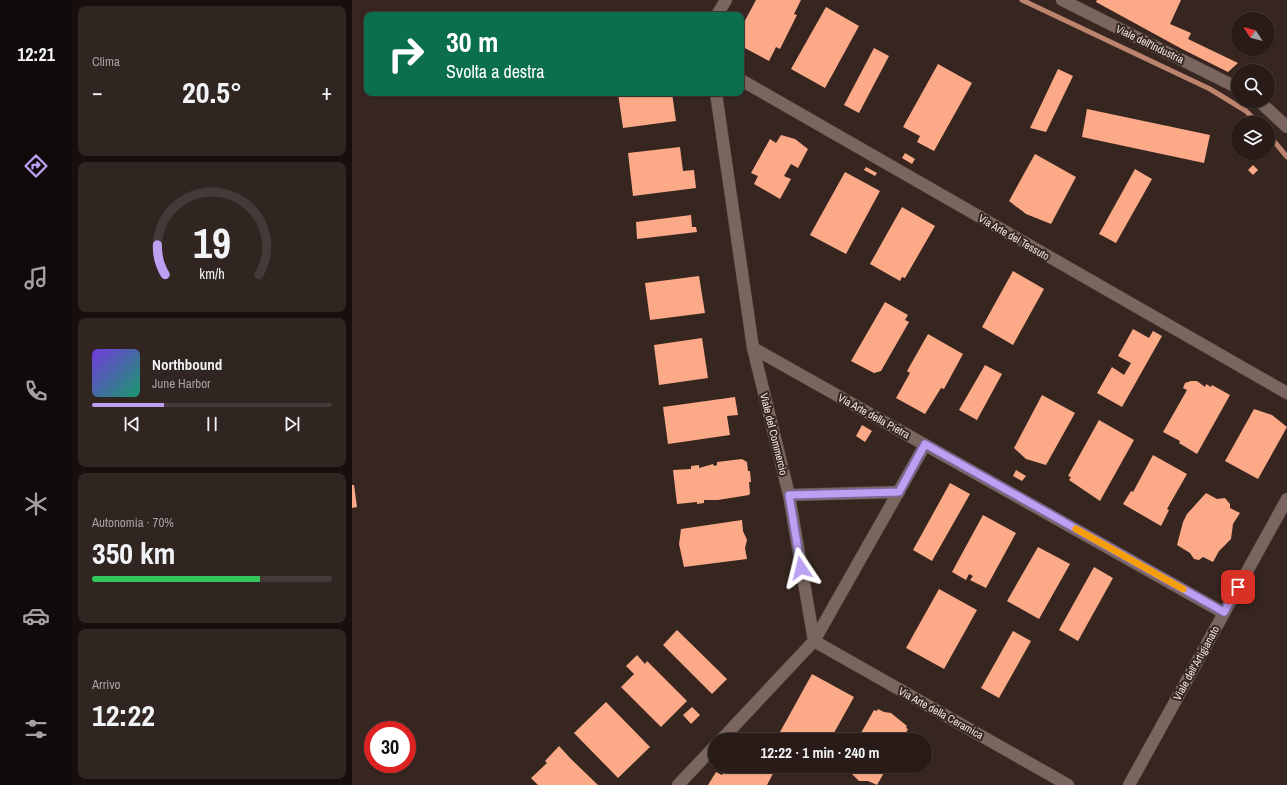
<!DOCTYPE html>
<html lang="it">
<meta charset="utf-8">
<style>
body{margin:0;font-family:"Archivo Narrow",sans-serif;background:#312521;color:#f1f3f6;height:100vh;display:flex;flex-direction:column;font-size:15px;white-space:nowrap}
*{box-sizing:border-box;margin:0}
p{font-size:13px;color:#a5a1a2}
.icon{flex:none;width:22px;height:22px;fill:none;stroke:currentColor;stroke-width:2;stroke-linecap:round;stroke-linejoin:round}
.map{position:relative;flex:1;overflow:hidden}
.side{display:flex;flex-direction:column;gap:6px;padding:6px;background:#170f0d;width:280px}
.side>*{flex:none}
.top-card{position:absolute;left:12px;top:12px;width:380px;height:84px;border-radius:8px;box-shadow:0 1px 3px #0004,0 0 0 1px #453a37;background:#0b6e4f;color:#fff;overflow:hidden}
.needle{width:26px;rotate:306deg}
.tools{position:absolute;left:879px;top:12px;display:grid;gap:8px}
.tools a{display:grid;place-items:center;width:44px;height:44px;border-radius:50%;background:#291c18;box-shadow:0 1px 3px #0004,0 0 0 1px #453a37;font-size:20px}
.speed{position:absolute;left:12px;top:721px;display:flex;gap:8px;font-size:20px;font-weight:700;text-align:center}
.speed>*{display:grid;place-content:center;width:52px;height:52px;border-radius:50%;background:#291c18;box-shadow:0 1px 3px #0004,0 0 0 1px #453a37;line-height:1}
.speed .limit{border:6px solid #d22;background:#fff;color:#111}
.pin{position:absolute;display:grid;place-items:center;width:34px;height:34px;color:#fff;margin:-17px;border-radius:8px;box-shadow:0 2px 6px #0006}
.me{position:absolute;width:44px;margin:-22px;rotate:350deg;stroke-linejoin:round;filter:drop-shadow(0 0 3px #0008)}
.turn{display:flex;align-items:center;gap:14px;height:84px;padding:0 16px;font-size:18px}
.turn .icon{width:52px;height:52px;stroke-width:2.5}
.turn b{display:block;font-size:28px;line-height:34px}
.big{font-size:30px;font-weight:700;line-height:1.1}
.side .widget{flex:1;display:flex;flex-direction:column;justify-content:center;gap:6px;min-width:0;padding:0 14px;border-radius:8px;background:#312521}
.side .dial{align-items:center;gap:0}
.dial svg{height:104px;overflow:visible;fill:none;stroke:#453a37;stroke-width:7;stroke-linecap:round;text-anchor:middle}
.dial text{fill:#f1f3f6;stroke:none}
.song{display:flex;align-items:center;gap:12px}
.cover{width:48px;height:48px;border-radius:6px;background:linear-gradient(135deg,hsl(260 70% 55%),hsl(160 70% 35%))}
.played{height:4px;border-radius:2px;background:linear-gradient(90deg,#bca0f2 30%,#453a37 30%)}
.keys{display:flex;justify-content:space-around;direction:ltr}
.heat{display:flex;justify-content:space-between;align-items:center;font-size:22px;direction:ltr}
.charge{height:6px;border-radius:3px;background:linear-gradient(90deg,#34c759 70%,#453a37 0)}
.trip{position:absolute;left:356px;top:733px;width:224px;height:40px;border-radius:20px;background:#291c18;box-shadow:0 1px 3px #0004,0 0 0 1px #453a37;font-weight:700;line-height:40px;text-align:center}
main{display:flex;flex:1;min-height:0}
.tabs{display:flex;flex-direction:column;width:72px;justify-content:space-around;align-items:center;background:#100b0a;color:#a5a1a2}
.tabs .icon{width:28px;height:28px}
.tabs .current{color:#bca0f2}
.tabs b{font-size:18px;color:#f1f3f6}
.map>svg:first-child{display:block}
</style>
<main>
<nav class="tabs">
<b>12:21</b>
<svg class="icon current" aria-label="directions" viewBox="0 0 24 24"><path d="M12 3l9 9-9 9-9-9zM9 14v-3h6M13 9l2 2-2 2"/></svg>
<svg class="icon" aria-label="music" viewBox="0 0 24 24"><path d="M9 18V5l10-2v13"/><circle cx="6" cy="18" r="3"/><circle cx="16" cy="16" r="3"/></svg>
<svg class="icon" aria-label="phone" viewBox="0 0 24 24"><path d="M5 4h4l2 5-3 2q2 4 5 5l2-3 5 2v4C11 20 4 13 5 4z"/></svg>
<svg class="icon" aria-label="climate" viewBox="0 0 24 24"><path d="M12 3v18M4 7l16 10M4 17L20 7"/></svg>
<svg class="icon" aria-label="car" viewBox="0 0 24 24"><path d="M5 17H2v-5l4-1 3-4h7l3 4 3 1v5h-3M9 17h6M6 11h13"/><circle cx="7" cy="17" r="2"/><circle cx="17" cy="17" r="2"/></svg>
<svg class="icon" aria-label="filters" viewBox="0 0 24 24"><path d="M4 7h16M4 17h16"/><circle cx="9" cy="7" r="2"/><circle cx="15" cy="17" r="2"/></svg>
</nav>
<section class="side">
<div class="widget"><p>Clima</p>
<div class="heat"><a>−</a><b class="big">20.5°</b><a>+</a></div>
</div>
<div class="widget dial"><svg viewBox="0 0 100 80">
<path d="M14 69A42 42 0 1 1 86 69"/>
<path d="M14 69A42 42 0 0 1 8 46" stroke="#bca0f2"/>
<text x="50" y="56" font-size="32" font-weight="700">19</text>
<text x="50" y="72" font-size="11">km/h</text>
</svg></div>
<div class="widget">
<div class="song"><i class="cover"></i><div><b>Northbound</b><p>June Harbor</p></div></div>
<div class="played"></div>
<div class="keys"><svg class="icon" aria-label="previous" viewBox="0 0 24 24"><path d="M18 5L8 12l10 7zM5 5v14"/></svg><svg class="icon" aria-label="pause" viewBox="0 0 24 24"><path d="M8 5v14M16 5v14"/></svg><svg class="icon" aria-label="next" viewBox="0 0 24 24"><path d="M6 5l10 7-10 7zM19 5v14"/></svg></div>
</div>
<div class="widget"><p>Autonomia · 70%</p><b class="big">350 km</b><div class="charge"></div></div>
<div class="widget"><p>Arrivo</p><b class="big">12:22</b></div>
</section>
<div class="map">
<svg width="935" height="785" viewBox="0 0 935 785">
<rect width="100%" height="100%" fill="#372620"/>
<g fill="none" stroke-linecap="round" stroke-linejoin="round">
<g stroke="#bc846d" stroke-width="5">
<path d="M 670,0 L 858,89 L 894,111 L 906,123"/>
<path d="M 916,134 L 935,157"/>
</g>
</g>
<g fill="#fba987">
<path d="M 404,0 L 449,0 L 442,14 L 445,15 L 428,49 L 424,47 L 417,61 L 389,46 L 389,28 Z"/>
<path d="M 745,0 L 829,0 L 818,24 L 839,33 L 836,39 L 886,63 L 876,72 L 830,49 L 744,2 Z"/>
<path d="M 474,7 L 507,26 L 473,88 L 439,69 Z"/>
<path d="M 522,48 L 537,56 L 507,113 L 492,105 Z"/>
<path d="M 586,64 L 620,83 L 582,151 L 565,142 L 568,136 L 551,127 Z"/>
<path d="M 706,69 L 721,76 L 694,132 L 678,128 Z"/>
<path d="M 266,93 L 320,93 L 324,121 L 271,128 Z"/>
<path d="M 735,109 L 858,135 L 852,163 L 730,137 Z"/>
<path d="M 429,135 L 443,139 L 456,149 L 446,168 L 439,164 L 432,176 L 439,179 L 428,199 L 402,184 L 406,176 L 399,173 L 418,139 L 424,143 Z"/>
<path d="M 328,147 L 331,171 L 342,170 L 344,188 L 281,196 L 276,153 Z"/>
<path d="M 553,153 L 563,159 L 560,164 L 550,158 Z"/>
<path d="M 683,154 L 724,177 L 699,224 L 674,214 L 657,201 Z"/>
<path d="M 901,165 L 906,170 L 901,175 L 896,170 Z"/>
<path d="M 514,167 L 525,173 L 523,176 L 512,170 Z"/>
<path d="M 783,169 L 800,179 L 764,243 L 747,234 Z"/>
<path d="M 493,172 L 528,191 L 494,254 L 458,235 Z"/>
<path d="M 550,207 L 583,226 L 553,278 L 550,277 L 548,281 L 518,264 Z"/>
<path d="M 339,215 L 340,227 L 344,227 L 345,232 L 285,239 L 284,222 Z"/>
<path d="M 661,271 L 692,289 L 661,345 L 630,327 Z"/>
<path d="M 347,276 L 353,313 L 298,320 L 293,283 Z"/>
<path d="M 533,302 L 556,315 L 553,320 L 557,322 L 529,371 L 522,373 L 499,361 Z"/>
<path d="M 781,329 L 797,338 L 801,331 L 810,336 L 770,407 L 745,393 L 760,367 L 772,375 L 779,363 L 766,356 Z"/>
<path d="M 576,334 L 611,354 L 592,389 L 589,388 L 573,414 L 544,398 L 558,373 L 555,371 Z"/>
<path d="M 350,338 L 356,378 L 307,385 L 302,345 Z"/>
<path d="M 633,365 L 650,374 L 625,420 L 607,410 Z"/>
<path d="M 839,381 L 845,381 L 853,387 L 854,384 L 859,387 L 860,385 L 878,395 L 845,454 L 827,443 L 828,441 L 811,432 L 835,390 L 831,388 L 833,383 Z"/>
<path d="M 690,395 L 723,413 L 694,465 L 674,459 L 662,448 Z"/>
<path d="M 383,397 L 386,415 L 375,416 L 378,435 L 316,444 L 311,407 Z"/>
<path d="M 902,409 L 920,415 L 935,427 L 906,479 L 873,461 Z"/>
<path d="M 747,420 L 782,440 L 748,501 L 717,480 L 719,477 L 716,476 Z"/>
<path d="M 510,425 L 520,431 L 513,442 L 504,436 Z"/>
<path d="M 801,455 L 835,474 L 815,509 L 817,510 L 809,526 L 771,504 L 779,491 L 781,492 Z"/>
<path d="M 390,459 L 395,462 L 396,471 L 398,471 L 399,482 L 397,482 L 398,493 L 397,495 L 366,500 L 352,500 L 352,503 L 345,504 L 345,502 L 325,504 L 321,470 L 339,469 L 339,466 L 347,465 L 347,468 L 361,464 L 362,466 L 365,465 L 365,462 Z"/>
<path d="M 664,470 L 674,476 L 670,481 L 661,476 Z"/>
<path d="M 598,483 L 618,494 L 580,561 L 561,550 Z"/>
<path d="M 0,485 L 2,485 L 5,507 L 0,508 Z"/>
<path d="M 854,493 L 865,499 L 873,498 L 878,504 L 878,508 L 888,513 L 881,524 L 879,539 L 867,551 L 861,562 L 851,557 L 847,560 L 842,559 L 838,553 L 825,545 L 831,522 L 835,514 Z"/>
<path d="M 631,515 L 664,533 L 634,588 L 618,580 L 621,576 L 617,574 L 614,580 L 600,572 Z"/>
<path d="M 390,520 L 391,531 L 395,540 L 393,548 L 395,559 L 332,567 L 327,544 L 329,529 Z"/>
<path d="M 686,547 L 718,564 L 687,619 L 655,601 Z"/>
<path d="M 742,567 L 761,578 L 726,641 L 707,630 Z"/>
<path d="M 587,589 L 625,610 L 592,669 L 554,648 Z"/>
<path d="M 325,630 L 375,679 L 360,694 L 311,645 Z"/>
<path d="M 661,631 L 679,641 L 647,698 L 629,688 Z"/>
<path d="M 285,655 L 293,664 L 295,661 L 335,701 L 309,727 L 269,687 L 282,674 L 274,666 Z"/>
<path d="M 460,674 L 502,697 L 478,740 L 441,740 L 428,732 Z"/>
<path d="M 254,702 L 298,747 L 266,778 L 222,733 Z"/>
<path d="M 340,707 L 348,715 L 339,724 L 331,715 Z"/>
<path d="M 526,709 L 532,712 L 539,713 L 555,726 L 554,728 L 556,729 L 550,740 L 505,740 L 522,710 L 525,711 Z"/>
<path d="M 207,746 L 219,759 L 246,785 L 186,785 L 179,778 L 195,763 L 193,761 Z"/>
<path d="M 376,766 L 421,766 L 424,768 L 415,785 L 356,785 L 364,772 L 370,775 Z"/>
<path d="M 491,766 L 536,766 L 525,785 L 516,781 L 507,781 L 499,773 L 490,768 Z"/>
</g>
<g fill="none" stroke-linecap="round" stroke-linejoin="round">
<defs>
<g id="minor">
<path d="M 710,0 L 886,88"/>
<path d="M 365,15 L 374,0"/>
<path d="M 389,80 L 935,393"/>
<path d="M 364,93 L 401,348 L 437,495 L 462,641 L 369,740"/>
<path d="M 907,101 L 935,127"/>
<path d="M 401,348 L 872,613"/>
<path d="M 573,445 L 462,641 L 716,785"/>
<path d="M 437,495 L 547,492"/>
<path d="M 326,785 L 363,746"/>
<path d="M 777,785 L 935,499"/>
</g>
</defs>
<use href="#minor" stroke="#50423c" stroke-width="13"/>
<use href="#minor" stroke="#7a665e" stroke-width="12"/>
</g>
<g fill="none" stroke-linecap="round" stroke-linejoin="round">
<defs>
<path id="route" d="M 449,568 L 437,495 L 547,492 L 573,444 L 872,612 L 886,587"/>
</defs>
<use href="#route" stroke="#7a689d" stroke-width="10"/>
<use href="#route" stroke="#bca0f2" stroke-width="7"/>
<path stroke="#f59e0b" stroke-width="7" d="M 724,529 L 831,589"/>
</g>
<g text-anchor="middle" stroke-width="4" stroke-linejoin="round" paint-order="stroke">
<g font-size="11" fill="#eee3de" stroke="#372620">
<text transform="translate(798 44) rotate(26)" y="4">Viale dell'Industria</text>
<text transform="translate(662 237) rotate(30)" y="4">Via Arte del Tessuto</text>
<text transform="translate(522 416) rotate(29)" y="4">Via Arte della Pietra</text>
<text transform="translate(422 434) rotate(76)" y="4">Viale del Commercio</text>
<text transform="translate(844 663) rotate(-61)" y="4">Viale dell'Artigianato</text>
<text transform="translate(589 713) rotate(29)" y="4">Via Arte della Ceramica</text>
</g>
</g>
</svg>
<div class="tools">
<a><svg class="needle" viewBox="-14 -14 28 28"><path d="M0-13l5 13h-10z" fill="#e53935"/><path d="M0 13l5-13h-10z" fill="#a5a1a2"/></svg></a>
<a><svg class="icon" aria-label="search" viewBox="0 0 24 24"><circle cx="10" cy="10" r="6"/><path d="M15 15l6 6"/></svg></a>
<a><svg class="icon" aria-label="layers" viewBox="0 0 24 24"><path d="M12 4l9 5-9 5-9-5zM3 14l9 5 9-5"/></svg></a>
</div>
<div class="speed"><div class="limit">30</div></div>
<div class="pin" style="left:886px;top:587px;background:#d93025"><svg class="icon" aria-label="arrive" viewBox="0 0 24 24"><path d="M6 21V4h12l-3 4 3 4H6"/></svg></div>
<svg class="me" style="left:449px;top:568px" viewBox="-20 -20 40 40"><path d="M0-17L14 15 0 8-14 15z" fill="#bca0f2" stroke="#fff" stroke-width="4"/></svg>
<div class="trip">12:22 · 1 min · 240 m</div>
<div class="top-card">
<div class="turn"><svg class="icon" aria-label="right" viewBox="0 0 24 24"><path d="M7 20v-9h11M14 6l5 5-5 5"/></svg><div><b>30 m</b>Svolta a destra</div></div>
</div>
</div>
</main>
